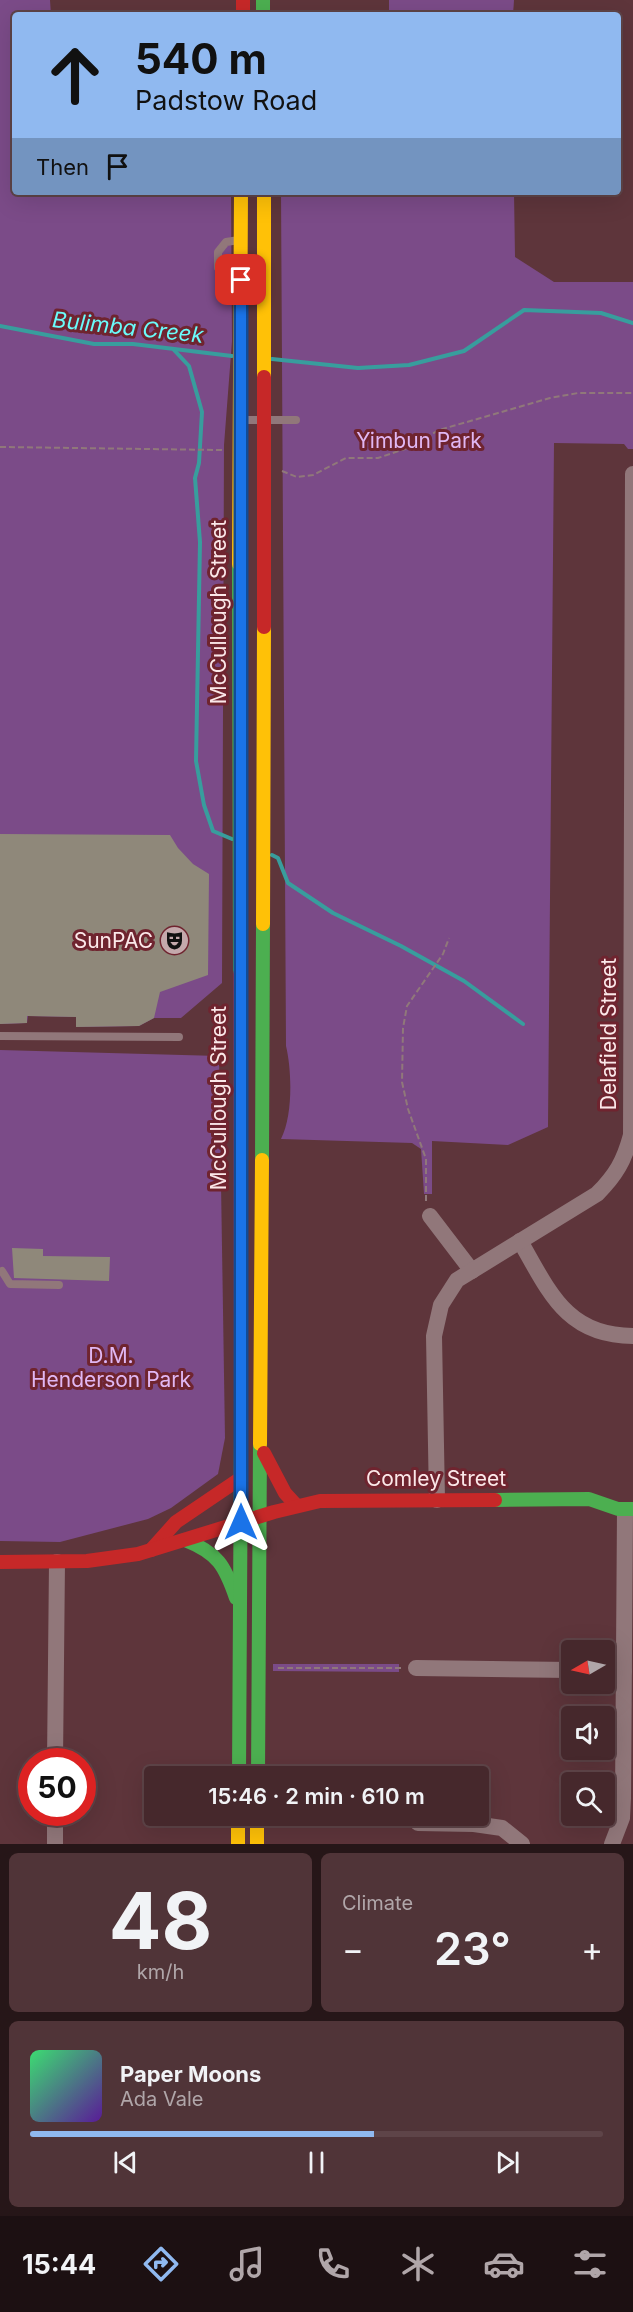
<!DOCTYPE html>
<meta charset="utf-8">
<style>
body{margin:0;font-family:Inter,sans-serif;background:#503438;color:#f1f3f6;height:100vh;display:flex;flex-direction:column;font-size:22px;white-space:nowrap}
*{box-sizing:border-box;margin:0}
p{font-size:20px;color:#b0a6a9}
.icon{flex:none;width:33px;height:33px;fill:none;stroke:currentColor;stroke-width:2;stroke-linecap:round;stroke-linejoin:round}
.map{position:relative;height:1844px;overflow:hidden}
.details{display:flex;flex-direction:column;gap:9px;padding:9px;background:#261618;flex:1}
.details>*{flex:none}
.hud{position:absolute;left:12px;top:12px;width:609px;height:183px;border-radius:6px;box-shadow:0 6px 24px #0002,0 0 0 2px #5e4448;background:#90b9f0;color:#111;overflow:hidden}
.needle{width:39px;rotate:261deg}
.buttons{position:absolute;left:561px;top:1640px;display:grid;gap:12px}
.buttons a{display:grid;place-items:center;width:54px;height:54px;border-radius:6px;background:#46282c;box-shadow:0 6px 24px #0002,0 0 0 2px #5e4448;font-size:30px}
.speed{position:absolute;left:18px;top:1748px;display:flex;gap:12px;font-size:30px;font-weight:700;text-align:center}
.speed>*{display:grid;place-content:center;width:78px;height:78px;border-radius:50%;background:#46282c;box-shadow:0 6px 24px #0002,0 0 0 2px #5e4448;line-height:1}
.speed .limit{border:9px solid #d22;background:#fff;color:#111}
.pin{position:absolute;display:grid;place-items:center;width:51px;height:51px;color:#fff;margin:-26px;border-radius:12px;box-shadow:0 3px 9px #0006}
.me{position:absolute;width:66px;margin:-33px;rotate:0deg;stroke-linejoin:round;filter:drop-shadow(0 0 4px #0008)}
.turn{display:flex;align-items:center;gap:21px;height:126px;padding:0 24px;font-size:27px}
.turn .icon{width:78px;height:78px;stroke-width:2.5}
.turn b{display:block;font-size:42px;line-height:51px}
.then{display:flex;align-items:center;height:57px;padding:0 24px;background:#0003;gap:12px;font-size:22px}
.big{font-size:45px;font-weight:600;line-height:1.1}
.details .tile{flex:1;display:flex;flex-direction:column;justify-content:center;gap:9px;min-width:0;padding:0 21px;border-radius:9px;background:#503438}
.details .dial{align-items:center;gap:0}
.dial b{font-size:78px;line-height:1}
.song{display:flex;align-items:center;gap:18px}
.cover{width:72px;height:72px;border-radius:9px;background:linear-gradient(135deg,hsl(140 70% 55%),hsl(270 70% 35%))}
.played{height:6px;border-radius:3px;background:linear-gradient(90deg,#90b9f0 60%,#5e4448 60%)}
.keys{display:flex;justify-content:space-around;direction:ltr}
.heat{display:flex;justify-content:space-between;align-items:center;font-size:33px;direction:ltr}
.details .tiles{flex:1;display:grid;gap:9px;grid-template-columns:1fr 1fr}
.tile:last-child{grid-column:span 2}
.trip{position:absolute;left:144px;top:1766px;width:345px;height:60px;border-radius:6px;background:#46282c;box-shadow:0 6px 24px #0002,0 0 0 2px #5e4448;font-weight:600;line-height:60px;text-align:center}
.tabs{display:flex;height:96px;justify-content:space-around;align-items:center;background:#1c1012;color:#b0a6a9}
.tabs .icon{width:42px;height:42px}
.tabs .current{color:#90b9f0}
.tabs b{font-size:27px;color:#f1f3f6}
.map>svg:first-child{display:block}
</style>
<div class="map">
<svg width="633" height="1844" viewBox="0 0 633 1844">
<rect width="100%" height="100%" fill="#5e353b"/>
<g fill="#7b4b88">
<path d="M 0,0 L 50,0 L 51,15 L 15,15 L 15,192 L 231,192 L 232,341 L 224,445 L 222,983 L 181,1018 L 154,1018 L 139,1026 L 76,1027 L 76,1017 L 28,1016 L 27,1023 L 0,1024 Z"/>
<path d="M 389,0 L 514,0 L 513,15 L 389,15 Z"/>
<path d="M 281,192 L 514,192 L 515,257 L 554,282 L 633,282 L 633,449 L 628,449 L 624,444 L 554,443 L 548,1127 L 508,1145 L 432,1141 L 432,1194 L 424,1194 L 421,1149 L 412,1143 L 281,1139 C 293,1116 292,1071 286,1046 Z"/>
<path d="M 0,1050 L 219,1056 L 225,1438 L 218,1474 L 171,1508 L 148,1519 L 60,1542 L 0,1541 Z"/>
<path d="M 273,1664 L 399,1664 L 399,1672 L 273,1671 Z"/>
</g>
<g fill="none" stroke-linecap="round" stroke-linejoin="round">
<g stroke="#389d9d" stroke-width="4">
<path d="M 0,326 L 94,344 L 133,344 L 232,356"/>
<path d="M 174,350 L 189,366 L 202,412 L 199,463 L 195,478 L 200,542 L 196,761 L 204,805 L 213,831 L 232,839"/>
<path d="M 272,359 L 358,368 L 409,365 L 464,351 L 524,310 L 601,313 L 633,323"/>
<path d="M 272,855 L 278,858 L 288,883 L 333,913 L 401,946 L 464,981 L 523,1024"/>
</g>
</g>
<g fill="#8f887a">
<path d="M 0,834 L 170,835 L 178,848 L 193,864 L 209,874 L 208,975 L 160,992 L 154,1018 L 139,1026 L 76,1027 L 76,1017 L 27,1016 L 27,1023 L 0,1024 Z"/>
<path d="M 12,1248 L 43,1249 L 43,1256 L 110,1257 L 109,1281 L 14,1278 Z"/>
</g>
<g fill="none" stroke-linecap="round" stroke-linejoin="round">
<g stroke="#90787a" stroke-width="2" stroke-dasharray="6 3" stroke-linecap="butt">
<path d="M 0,447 L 222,450"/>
<path d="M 282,471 L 297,477 L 313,475 L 346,458 L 378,458 L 405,449 L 439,430 L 550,398 L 578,393 L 633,393"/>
<path d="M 426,1201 L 426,1159 L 408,1109 L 402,1082 L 403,1028 L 407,1006 L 443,954 L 449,938"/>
<path d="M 278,1668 L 401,1668"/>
</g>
<g stroke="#91777a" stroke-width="8">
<path d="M 239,281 L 227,281 L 218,268 L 218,252 L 226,242 L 239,240"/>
<path d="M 239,420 L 296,420"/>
<path d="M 0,1036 L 179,1037"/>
<path d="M 2,1271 L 10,1284 L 59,1285"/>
</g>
<g stroke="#91777a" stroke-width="16">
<path d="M 430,1216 L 472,1271"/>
<path d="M 520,1241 C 549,1291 566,1336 633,1336"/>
<path d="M 437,1500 L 434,1336 L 441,1305 L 457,1280 L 597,1194 C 616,1175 624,1161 631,1135 L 633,474"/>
<path d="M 416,1668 L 572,1670"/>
<path d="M 604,1670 L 624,1671"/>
<path d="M 55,1761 L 57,1562"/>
<path d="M 418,1823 L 474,1824 L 502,1828 L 522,1844"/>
<path d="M 55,1844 L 55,1812"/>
<path d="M 612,1844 L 622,1818 L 623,1798 L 625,1510"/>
</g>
<g stroke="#4caf50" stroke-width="14">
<path d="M 263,0 L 263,15"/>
<path d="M 239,564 L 240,974"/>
<path d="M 262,1160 L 263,924"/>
<path d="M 495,1500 L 589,1499 L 618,1509 L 633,1509"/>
<path d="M 185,1540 C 218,1553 225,1566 236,1598"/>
<path d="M 239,1776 L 241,1434"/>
<path d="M 258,1776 L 260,1444"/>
</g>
<g stroke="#ffc107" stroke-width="14">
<path d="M 264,192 L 264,377"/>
<path d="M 239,564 L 241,192"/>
<path d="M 263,924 L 264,627"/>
<path d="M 260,1444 L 262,1160"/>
<path d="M 238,1815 L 238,1844"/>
<path d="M 257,1815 L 257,1844"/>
</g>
<g stroke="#c62828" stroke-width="14">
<path d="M 243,0 L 243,15"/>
<path d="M 264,377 L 264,627"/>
<path d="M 240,974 L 241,1434"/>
<path d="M 264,1453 L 285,1493 L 296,1505"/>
<path d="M 151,1550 L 176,1522 L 241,1478"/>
<path d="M 0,1562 L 87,1561 L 138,1554 L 274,1512 L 320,1501 L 495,1500"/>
</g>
</g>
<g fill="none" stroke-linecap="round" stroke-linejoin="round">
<defs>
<path id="route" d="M 241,280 L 241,1522"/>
</defs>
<use href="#route" stroke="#114b97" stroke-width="15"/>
<use href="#route" stroke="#1a73e8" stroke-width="10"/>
</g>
<defs>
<symbol id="theatre-disc" viewBox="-11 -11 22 22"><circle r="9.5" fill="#c4a9ac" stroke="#6f242f"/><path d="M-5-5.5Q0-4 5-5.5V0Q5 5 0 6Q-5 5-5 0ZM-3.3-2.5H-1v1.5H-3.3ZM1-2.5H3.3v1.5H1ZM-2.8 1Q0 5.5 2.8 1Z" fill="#111"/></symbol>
</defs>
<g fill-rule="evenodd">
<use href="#theatre-disc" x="158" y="924" width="33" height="33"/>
</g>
<g text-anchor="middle" stroke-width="6" stroke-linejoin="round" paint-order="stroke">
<g font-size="21" fill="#e0b7f3" stroke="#6f242f">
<text x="419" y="448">Yimbun Park</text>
<text x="111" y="1363">D.M.<tspan x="111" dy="24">Henderson Park</tspan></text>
</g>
<g font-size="21" fill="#fbe8e9" stroke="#6f242f">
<text transform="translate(219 612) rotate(-90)" y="7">McCullough Street</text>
<text transform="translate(609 1034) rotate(-90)" y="7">Delafield Street</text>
<text transform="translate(219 1098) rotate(-90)" y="7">McCullough Street</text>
<text x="436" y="1486">Comley Street</text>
</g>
<g font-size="21" fill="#fbe8e9" stroke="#6f242f" text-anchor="end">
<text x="153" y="948">SunPAC</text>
</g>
<g font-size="22" font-style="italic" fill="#6afbfb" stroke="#6f242f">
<text transform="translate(128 327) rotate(6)" y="8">Bulimba Creek</text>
</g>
</g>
</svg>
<div class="buttons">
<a><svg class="needle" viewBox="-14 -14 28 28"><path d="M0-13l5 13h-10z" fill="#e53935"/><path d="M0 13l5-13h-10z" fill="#b0a6a9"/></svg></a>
<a><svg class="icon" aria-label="sound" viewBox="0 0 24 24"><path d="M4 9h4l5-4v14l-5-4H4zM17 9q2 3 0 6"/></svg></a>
<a><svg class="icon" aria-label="search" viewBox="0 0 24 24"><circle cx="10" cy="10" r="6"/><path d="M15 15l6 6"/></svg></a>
</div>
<div class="speed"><div class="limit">50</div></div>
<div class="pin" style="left:241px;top:280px;background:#d93025"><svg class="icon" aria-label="arrive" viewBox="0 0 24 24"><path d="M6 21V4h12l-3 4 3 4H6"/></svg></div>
<svg class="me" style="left:241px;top:1522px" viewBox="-20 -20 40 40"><path d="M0-17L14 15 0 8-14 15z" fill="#1a73e8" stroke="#fff" stroke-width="4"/></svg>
<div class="trip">15:46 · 2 min · 610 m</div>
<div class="hud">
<div class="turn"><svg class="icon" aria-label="ahead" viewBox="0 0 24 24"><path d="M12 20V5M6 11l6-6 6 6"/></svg><div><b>540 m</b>Padstow Road</div></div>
<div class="then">Then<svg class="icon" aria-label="arrive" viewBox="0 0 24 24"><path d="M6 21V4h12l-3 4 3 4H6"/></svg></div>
</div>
</div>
<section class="details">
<div class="tiles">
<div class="tile dial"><b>48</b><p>km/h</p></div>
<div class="tile"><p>Climate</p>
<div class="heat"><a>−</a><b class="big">23°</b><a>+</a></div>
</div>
<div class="tile">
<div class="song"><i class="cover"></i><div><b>Paper Moons</b><p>Ada Vale</p></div></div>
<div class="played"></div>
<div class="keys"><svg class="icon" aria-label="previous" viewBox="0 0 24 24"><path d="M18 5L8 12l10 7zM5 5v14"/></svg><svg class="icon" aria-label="pause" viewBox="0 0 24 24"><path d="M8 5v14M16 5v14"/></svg><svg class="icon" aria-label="next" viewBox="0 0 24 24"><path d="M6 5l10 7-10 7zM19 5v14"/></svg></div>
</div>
</div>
</section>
<nav class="tabs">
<b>15:44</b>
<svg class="icon current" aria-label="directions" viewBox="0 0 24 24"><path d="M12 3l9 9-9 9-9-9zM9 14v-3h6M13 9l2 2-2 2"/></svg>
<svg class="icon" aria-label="music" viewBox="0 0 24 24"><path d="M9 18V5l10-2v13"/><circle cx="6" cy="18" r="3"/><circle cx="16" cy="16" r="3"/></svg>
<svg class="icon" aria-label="phone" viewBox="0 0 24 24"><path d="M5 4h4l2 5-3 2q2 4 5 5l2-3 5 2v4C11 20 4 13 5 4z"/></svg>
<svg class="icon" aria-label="climate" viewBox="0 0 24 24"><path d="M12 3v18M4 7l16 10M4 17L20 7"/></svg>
<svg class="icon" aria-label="car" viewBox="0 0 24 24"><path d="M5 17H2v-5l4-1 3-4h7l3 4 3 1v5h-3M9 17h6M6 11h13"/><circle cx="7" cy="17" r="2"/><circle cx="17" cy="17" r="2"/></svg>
<svg class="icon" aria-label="filters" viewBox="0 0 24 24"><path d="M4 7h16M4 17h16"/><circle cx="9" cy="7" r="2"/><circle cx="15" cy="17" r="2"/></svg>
</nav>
